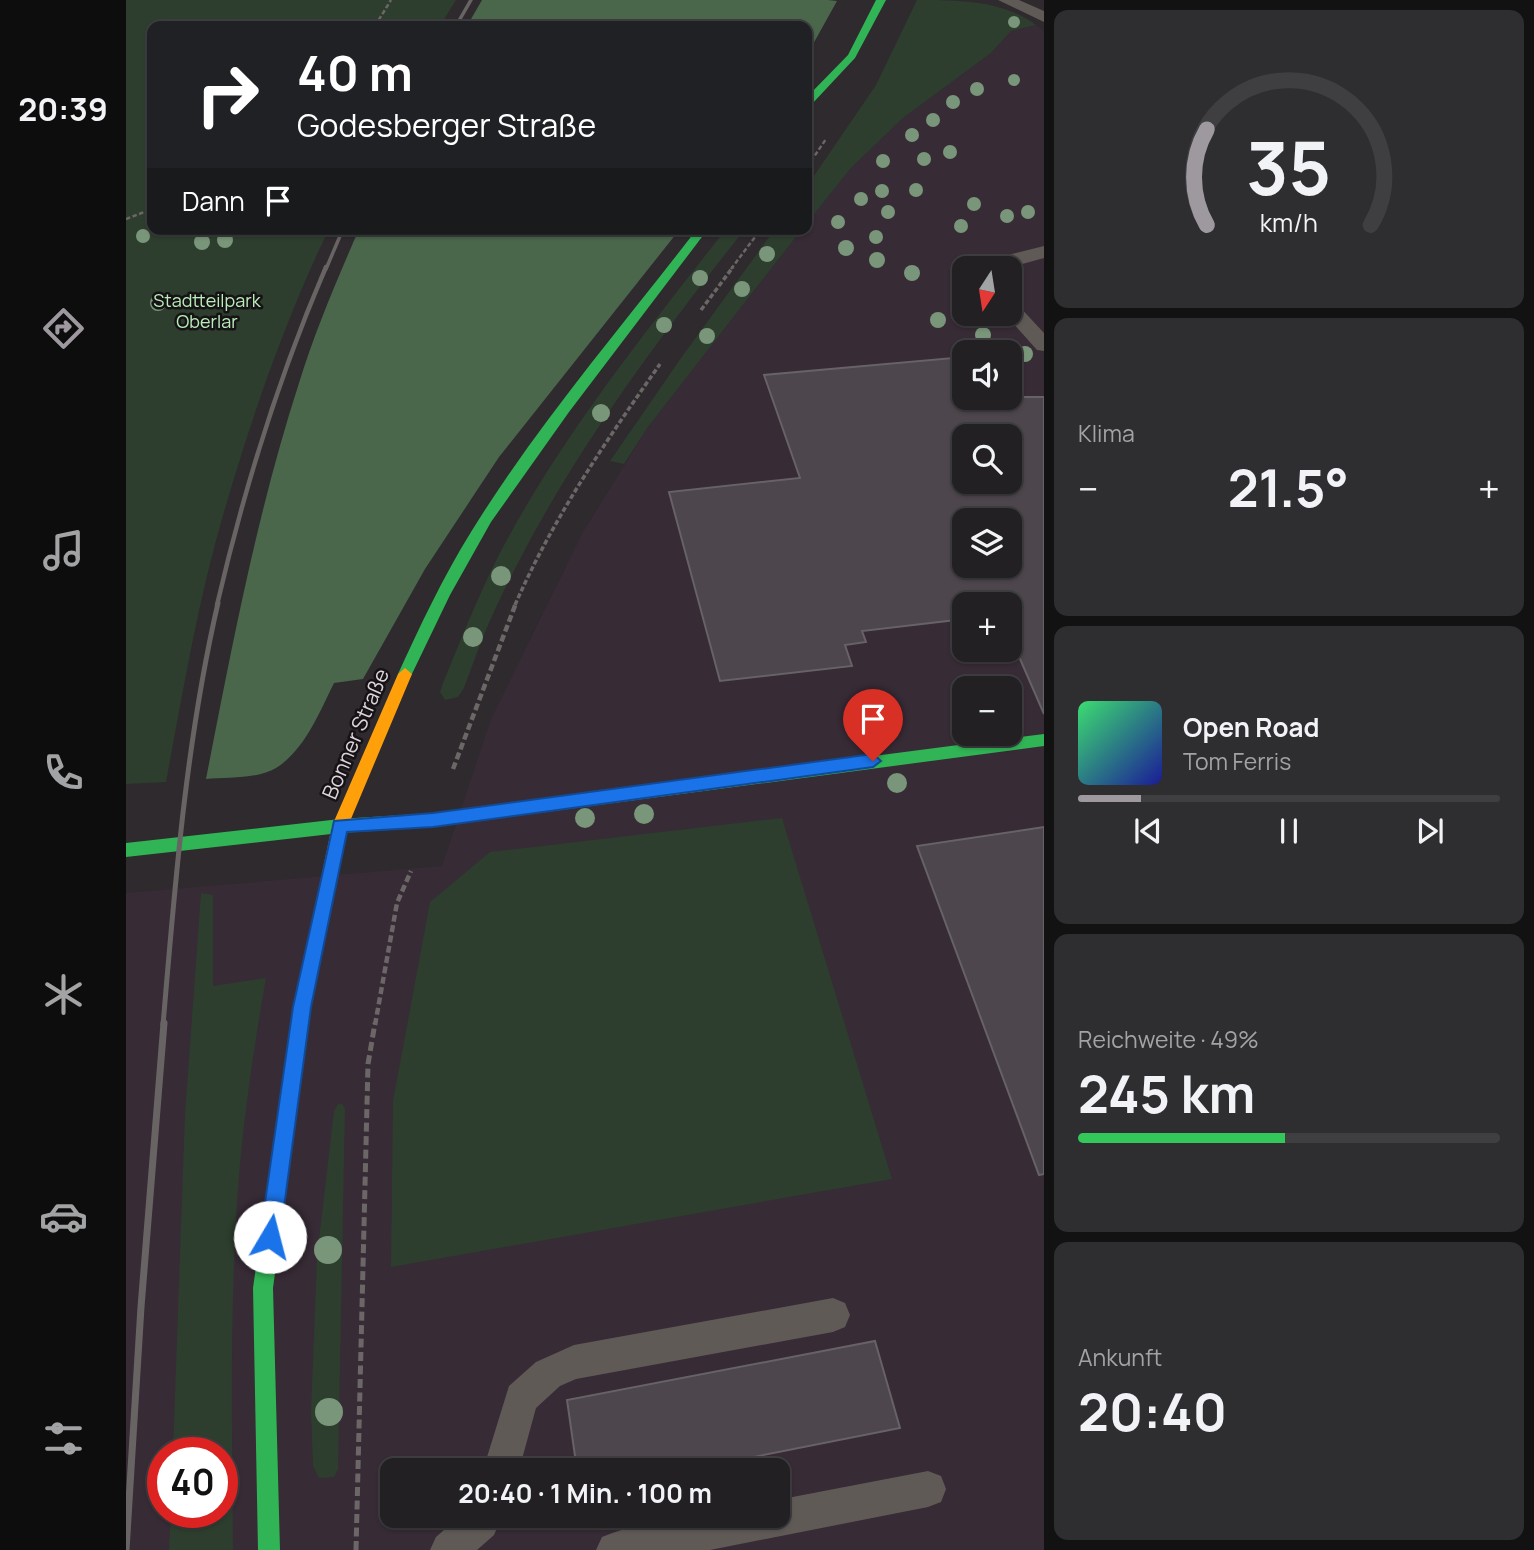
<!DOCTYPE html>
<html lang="de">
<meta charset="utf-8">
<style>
body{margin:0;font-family:Manrope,sans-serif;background:#2e2d2f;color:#f1f3f6;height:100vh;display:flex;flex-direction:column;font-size:26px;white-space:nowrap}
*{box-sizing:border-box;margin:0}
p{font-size:23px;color:#a2a3a5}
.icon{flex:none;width:38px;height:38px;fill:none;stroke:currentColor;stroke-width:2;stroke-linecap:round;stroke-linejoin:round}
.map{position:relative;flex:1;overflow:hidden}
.side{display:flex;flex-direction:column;gap:10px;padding:10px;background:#131213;width:490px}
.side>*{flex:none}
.hud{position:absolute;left:21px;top:21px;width:665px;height:214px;border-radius:14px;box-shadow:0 2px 5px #0004,0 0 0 2px #3f3e40;background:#202124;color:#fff;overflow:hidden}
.needle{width:46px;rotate:192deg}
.tools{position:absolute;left:826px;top:256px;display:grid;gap:14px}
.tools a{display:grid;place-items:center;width:70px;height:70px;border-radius:14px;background:#222022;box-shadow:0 2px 5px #0004,0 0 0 2px #3f3e40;font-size:35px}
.speed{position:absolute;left:21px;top:1437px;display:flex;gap:14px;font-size:35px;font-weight:700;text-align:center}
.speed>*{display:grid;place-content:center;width:91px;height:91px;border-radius:50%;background:#222022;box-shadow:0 2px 5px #0004,0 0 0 2px #3f3e40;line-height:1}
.speed .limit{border:10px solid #d22;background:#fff;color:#111}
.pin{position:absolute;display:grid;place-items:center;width:60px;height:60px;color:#fff;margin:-72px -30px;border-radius:50% 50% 50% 0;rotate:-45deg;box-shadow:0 0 7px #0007}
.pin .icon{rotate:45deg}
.me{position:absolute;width:77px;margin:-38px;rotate:8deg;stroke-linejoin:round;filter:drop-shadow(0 0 5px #0008)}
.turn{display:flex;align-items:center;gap:24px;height:147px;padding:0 35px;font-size:32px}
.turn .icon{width:91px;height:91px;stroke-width:2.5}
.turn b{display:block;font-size:49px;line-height:60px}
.then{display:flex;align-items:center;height:66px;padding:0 35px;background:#0003;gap:14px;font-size:26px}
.big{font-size:52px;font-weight:700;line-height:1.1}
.side .tile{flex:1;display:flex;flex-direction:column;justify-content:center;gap:10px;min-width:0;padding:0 24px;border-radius:14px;background:#2e2d2f}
.side .dial{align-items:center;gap:0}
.dial svg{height:182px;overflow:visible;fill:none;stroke:#3f3e40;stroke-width:7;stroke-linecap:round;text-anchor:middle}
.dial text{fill:#f1f3f6;stroke:none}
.song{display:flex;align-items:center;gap:21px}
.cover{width:84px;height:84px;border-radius:10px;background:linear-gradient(135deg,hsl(140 70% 55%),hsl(240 70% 35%))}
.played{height:7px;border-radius:4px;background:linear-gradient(90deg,#9e999e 15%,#3f3e40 15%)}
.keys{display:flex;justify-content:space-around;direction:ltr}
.heat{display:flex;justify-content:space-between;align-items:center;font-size:38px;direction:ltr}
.charge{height:10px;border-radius:5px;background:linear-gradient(90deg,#34c759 49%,#3f3e40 0)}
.trip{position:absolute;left:254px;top:1458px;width:410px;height:70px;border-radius:14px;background:#222022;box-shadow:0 2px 5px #0004,0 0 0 2px #3f3e40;font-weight:700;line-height:70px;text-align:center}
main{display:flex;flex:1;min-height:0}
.tabs{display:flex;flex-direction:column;width:126px;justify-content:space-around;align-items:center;background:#0e0d0e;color:#a2a3a5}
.tabs .icon{width:49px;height:49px}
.tabs .current{color:#9e999e}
.tabs b{font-size:32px;color:#f1f3f6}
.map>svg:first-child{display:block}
</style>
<main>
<nav class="tabs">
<b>20:39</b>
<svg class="icon current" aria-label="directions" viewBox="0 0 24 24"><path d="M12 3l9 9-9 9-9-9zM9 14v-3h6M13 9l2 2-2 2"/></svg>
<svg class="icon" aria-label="music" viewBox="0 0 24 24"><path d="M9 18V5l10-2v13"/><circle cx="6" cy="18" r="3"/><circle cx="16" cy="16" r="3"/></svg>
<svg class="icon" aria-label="phone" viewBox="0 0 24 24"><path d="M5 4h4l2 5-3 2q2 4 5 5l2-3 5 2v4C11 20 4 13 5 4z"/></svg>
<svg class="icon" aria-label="climate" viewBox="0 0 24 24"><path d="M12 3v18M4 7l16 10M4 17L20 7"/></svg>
<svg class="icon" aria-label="car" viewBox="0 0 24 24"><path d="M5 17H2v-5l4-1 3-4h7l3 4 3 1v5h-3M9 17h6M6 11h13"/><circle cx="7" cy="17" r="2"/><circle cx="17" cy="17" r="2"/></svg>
<svg class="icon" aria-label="filters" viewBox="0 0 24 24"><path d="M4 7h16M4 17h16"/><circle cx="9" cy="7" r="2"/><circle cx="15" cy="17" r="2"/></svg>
</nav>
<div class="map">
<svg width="918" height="1550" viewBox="0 0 918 1550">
<rect width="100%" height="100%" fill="#2e2a2e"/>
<path fill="#372b36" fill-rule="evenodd" d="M 910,25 L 918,31 L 918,1550 L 0,1550 L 0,893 L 316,866 L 365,719 L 457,532 L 522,427 L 676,229 L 681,229 L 681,223 L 725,168 L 777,118 L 865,53 L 885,31 ZM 838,268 L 884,268 L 884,313 L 838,313 ZM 838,352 L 884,352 L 884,397 L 838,397 ZM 838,436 L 884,436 L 884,481 L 838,481 ZM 838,520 L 884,520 L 884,565 L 838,565 ZM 838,604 L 884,604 L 884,649 L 838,649 ZM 838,688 L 884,688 L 884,733 L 838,733 ZM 37,1452 L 96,1452 L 96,1512 L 37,1512 ZM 266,1470 L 651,1470 L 651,1516 L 266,1516 Z"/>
<g fill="#2d3e2e">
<path d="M 0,0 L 330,0 L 314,26 L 26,26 L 26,229 L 203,229 C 159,320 126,416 98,512 C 72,600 57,692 40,782 L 0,784 Z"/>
<path d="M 791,0 C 831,0 877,0 910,25 L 885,31 L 865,53 L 777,118 L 725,168 L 681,223 L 681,186 L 750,85 Z"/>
<path d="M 600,229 L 619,229 C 528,344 437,466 374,599 C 360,627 349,658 338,688 L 332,697 L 319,700 L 314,692 L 317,683 C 336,637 354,591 377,547 C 438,433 521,330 600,229 Z"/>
<path d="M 649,229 L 676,229 L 522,427 L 498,464 L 484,461 L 555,358 Z"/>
<path d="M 656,818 L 766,1179 L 265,1267 L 267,1101 L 304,902 L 364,852 Z"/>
<path d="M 75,893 L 87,895 L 87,986 L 140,978 C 126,1058 114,1140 110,1221 C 104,1330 106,1440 107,1550 L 43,1550 L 45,1512 L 96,1512 L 96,1452 L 47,1452 L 59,1114 Z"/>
<path d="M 212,1104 L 216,1104 L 219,1108 L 212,1469 L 208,1477 L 193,1478 L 187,1466 L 185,1411 L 191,1257 L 208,1111 Z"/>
</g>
<g fill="#4a664b">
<path d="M 356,0 L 702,0 L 711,1 L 681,55 L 681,26 L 341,26 Z"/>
<path d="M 233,229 L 554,229 L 373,457 L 299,569 L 237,679 L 208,683 C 194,711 179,750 150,768 C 132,779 101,777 80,779 C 106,646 131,513 173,383 C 189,331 211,280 233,229 Z"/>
</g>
<g fill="#4d464d" stroke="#666266" stroke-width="2" fill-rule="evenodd">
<path d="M 838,357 L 838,397 L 918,397 L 918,714 L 884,636 L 884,604 L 838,604 L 838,619 L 736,631 L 740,642 L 719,645 L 726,666 L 594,681 L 543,492 L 674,478 L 638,375 ZM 838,436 L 884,436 L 884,481 L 838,481 ZM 838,520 L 884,520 L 884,565 L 838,565 Z"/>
<path d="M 918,827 L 918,1174 L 913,1175 L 791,846 Z"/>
<path d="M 749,1341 L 774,1428 L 562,1470 L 451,1470 L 441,1400 Z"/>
</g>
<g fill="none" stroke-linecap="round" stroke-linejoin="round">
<g stroke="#6b6767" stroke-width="2.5" stroke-dasharray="4.5 2.5" stroke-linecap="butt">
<path d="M 249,26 L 265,0"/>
<path d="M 681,167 L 700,139"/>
<path d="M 0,219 L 26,209"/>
<path d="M 605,269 L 635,229"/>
</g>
<g stroke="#6b6767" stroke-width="3.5" stroke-dasharray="5 2.5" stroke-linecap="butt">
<path d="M 575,310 L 607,267"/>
<path d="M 389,605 C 427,518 480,441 534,364"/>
</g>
<g stroke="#6b6767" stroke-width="4.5" stroke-dasharray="7 3.5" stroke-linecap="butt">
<path d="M 327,769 L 390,603"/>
<path d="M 249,1025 L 271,903 L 285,871"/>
</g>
<path stroke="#6b6767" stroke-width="5" stroke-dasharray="9 4.5" stroke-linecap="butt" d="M 230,1550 L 242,1064 L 249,1023"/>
<g fill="#605a57" fill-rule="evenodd">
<path d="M 872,0 L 893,0 L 918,11 L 918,22 Z"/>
<path d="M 918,246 L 918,258 L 882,268 L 862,268 L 870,258 Z"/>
<path d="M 884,302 L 891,304 L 918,333 L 918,351 L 911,350 L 878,313 L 884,313 Z"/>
<path d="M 707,1298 L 719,1303 L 724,1315 L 719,1327 L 707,1332 L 450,1379 L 434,1386 L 410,1408 L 393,1470 L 357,1470 L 383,1386 L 410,1362 L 448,1345 Z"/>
<path d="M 802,1471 L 815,1476 L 820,1489 L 815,1502 L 802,1507 L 584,1550 L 470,1550 L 476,1537 C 531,1514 593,1516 651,1516 L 651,1500 Z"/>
<path d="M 334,1516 L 376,1516 L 368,1535 L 351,1550 L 304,1550 L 310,1537 Z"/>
</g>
<g fill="#30b455" fill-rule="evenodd">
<path d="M 750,0 L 760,0 L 729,58 L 685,105 L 681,106 L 681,97 L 722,55 Z"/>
<path d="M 571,229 L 582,229 L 443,412 L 365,522 L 324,595 L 284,678 L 274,678 L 272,674 C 294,626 317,577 345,532 C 411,425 494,329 571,229 Z"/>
<path d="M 918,734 L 918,746 L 307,827 L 214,833 L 0,857 L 0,843 L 214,819 L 307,813 Z"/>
<path d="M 197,899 L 203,902 L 205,907 L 185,1007 L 147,1288 L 154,1550 L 132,1550 L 127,1288 L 167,1007 L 189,907 L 191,902 Z"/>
</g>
<path fill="#ff9f0a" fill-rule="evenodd" d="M 279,668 L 286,674 L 222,826 L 205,907 L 203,912 L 197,915 L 191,912 L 189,907 L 206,826 L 272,674 Z"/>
<g stroke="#686464" stroke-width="3.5">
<path d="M 330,26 L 345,0"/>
<path d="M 200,269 L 217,229"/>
</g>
<path stroke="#686464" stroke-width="4.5" d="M 91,605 C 118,489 153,376 200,267"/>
<path stroke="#686464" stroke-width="5" d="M 37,1025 C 49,884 60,741 92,603"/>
<path stroke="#686464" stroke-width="7" d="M 0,1550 L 15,1307 L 38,1023"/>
</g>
<g fill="#7a967a">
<circle cx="888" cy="22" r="6"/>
<circle cx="888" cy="80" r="6"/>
<circle cx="851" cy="89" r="7"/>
<circle cx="827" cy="102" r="7"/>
<circle cx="807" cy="120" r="7"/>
<circle cx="786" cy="135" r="7"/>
<circle cx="824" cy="152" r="7"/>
<circle cx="798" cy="159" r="7"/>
<circle cx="757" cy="161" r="7"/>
<circle cx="790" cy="190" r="7"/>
<circle cx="756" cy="191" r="7"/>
<circle cx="735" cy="199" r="7"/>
<circle cx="848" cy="204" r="7"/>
<circle cx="762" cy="212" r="7"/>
<circle cx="902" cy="212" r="7"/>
<circle cx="881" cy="216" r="7"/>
<circle cx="712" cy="222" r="7"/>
<circle cx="835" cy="226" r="7"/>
<circle cx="17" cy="236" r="7"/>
<circle cx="750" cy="237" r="7"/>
<circle cx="99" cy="240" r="8"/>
<circle cx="76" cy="242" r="8"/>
<circle cx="720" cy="248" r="8"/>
<circle cx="641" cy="254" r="8"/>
<circle cx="751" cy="260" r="8"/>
<circle cx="786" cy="273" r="8"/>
<circle cx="574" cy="278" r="8"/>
<circle cx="616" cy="289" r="8"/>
<circle cx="32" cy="303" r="8"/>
<circle cx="812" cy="320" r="8"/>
<circle cx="538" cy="325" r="8"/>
<circle cx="857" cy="335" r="8"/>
<circle cx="581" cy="336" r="8"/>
<circle cx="899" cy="354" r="8"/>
<circle cx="475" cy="413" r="9"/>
<circle cx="375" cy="576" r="10"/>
<circle cx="347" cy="637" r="10"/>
<circle cx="771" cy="783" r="10"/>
<circle cx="518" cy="814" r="10"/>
<circle cx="459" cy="818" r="10"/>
<circle cx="202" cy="1250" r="14"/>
<circle cx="203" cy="1412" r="14"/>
</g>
<path fill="#1a73e8" stroke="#114b97" stroke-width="2" d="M 747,754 L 755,761 L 747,767 L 307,827 L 221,832 L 185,1007 L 154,1237 L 151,1244 L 144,1247 L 137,1244 L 134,1237 L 167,1007 L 208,821 L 307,813 Z"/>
<g text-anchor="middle" stroke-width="5" stroke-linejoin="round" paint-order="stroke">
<g font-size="18" fill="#b8efb9" stroke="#161215">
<text x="81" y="307">Stadtteilpark<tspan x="81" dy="21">Oberlar</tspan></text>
</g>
<g font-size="21" fill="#dad5da" stroke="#161215">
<text transform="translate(230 734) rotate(-67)" y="7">Bonner Straße</text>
</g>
</g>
</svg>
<div class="tools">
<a><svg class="needle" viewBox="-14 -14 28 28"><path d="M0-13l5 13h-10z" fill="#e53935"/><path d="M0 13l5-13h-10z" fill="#a2a3a5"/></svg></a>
<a><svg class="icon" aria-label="sound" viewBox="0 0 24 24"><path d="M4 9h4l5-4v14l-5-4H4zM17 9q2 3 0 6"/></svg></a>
<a><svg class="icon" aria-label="search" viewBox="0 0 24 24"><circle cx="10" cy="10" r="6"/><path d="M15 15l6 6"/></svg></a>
<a><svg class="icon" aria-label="layers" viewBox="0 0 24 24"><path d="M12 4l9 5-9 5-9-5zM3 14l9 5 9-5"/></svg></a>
<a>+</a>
<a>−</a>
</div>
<div class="speed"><div class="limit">40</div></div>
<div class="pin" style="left:747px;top:761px;background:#d93025"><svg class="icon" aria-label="arrive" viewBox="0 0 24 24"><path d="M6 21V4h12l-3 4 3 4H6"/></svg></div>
<svg class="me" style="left:144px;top:1237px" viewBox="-20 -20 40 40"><circle r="19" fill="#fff"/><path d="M0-13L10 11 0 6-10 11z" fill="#1a73e8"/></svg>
<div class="trip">20:40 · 1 Min. · 100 m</div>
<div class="hud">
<div class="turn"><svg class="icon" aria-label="right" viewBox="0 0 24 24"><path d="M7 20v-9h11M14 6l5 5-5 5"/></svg><div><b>40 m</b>Godesberger Straße</div></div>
<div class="then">Dann<svg class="icon" aria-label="arrive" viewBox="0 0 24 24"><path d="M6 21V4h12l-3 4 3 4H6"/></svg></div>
</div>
</div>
<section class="side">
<div class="tile dial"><svg viewBox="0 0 100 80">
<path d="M14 69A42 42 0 1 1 86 69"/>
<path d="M14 69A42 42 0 0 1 14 27" stroke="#9e999e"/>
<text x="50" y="56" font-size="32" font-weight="700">35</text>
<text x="50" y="72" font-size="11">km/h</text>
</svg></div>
<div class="tile"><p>Klima</p>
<div class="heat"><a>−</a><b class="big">21.5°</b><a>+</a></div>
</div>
<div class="tile">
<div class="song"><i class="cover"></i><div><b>Open Road</b><p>Tom Ferris</p></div></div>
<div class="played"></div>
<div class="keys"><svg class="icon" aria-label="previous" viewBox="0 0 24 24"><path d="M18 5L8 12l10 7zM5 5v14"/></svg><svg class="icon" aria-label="pause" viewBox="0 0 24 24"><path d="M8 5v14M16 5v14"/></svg><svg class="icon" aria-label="next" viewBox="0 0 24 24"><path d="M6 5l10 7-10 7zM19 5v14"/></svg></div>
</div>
<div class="tile"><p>Reichweite · 49%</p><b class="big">245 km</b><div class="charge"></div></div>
<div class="tile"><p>Ankunft</p><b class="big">20:40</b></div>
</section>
</main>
